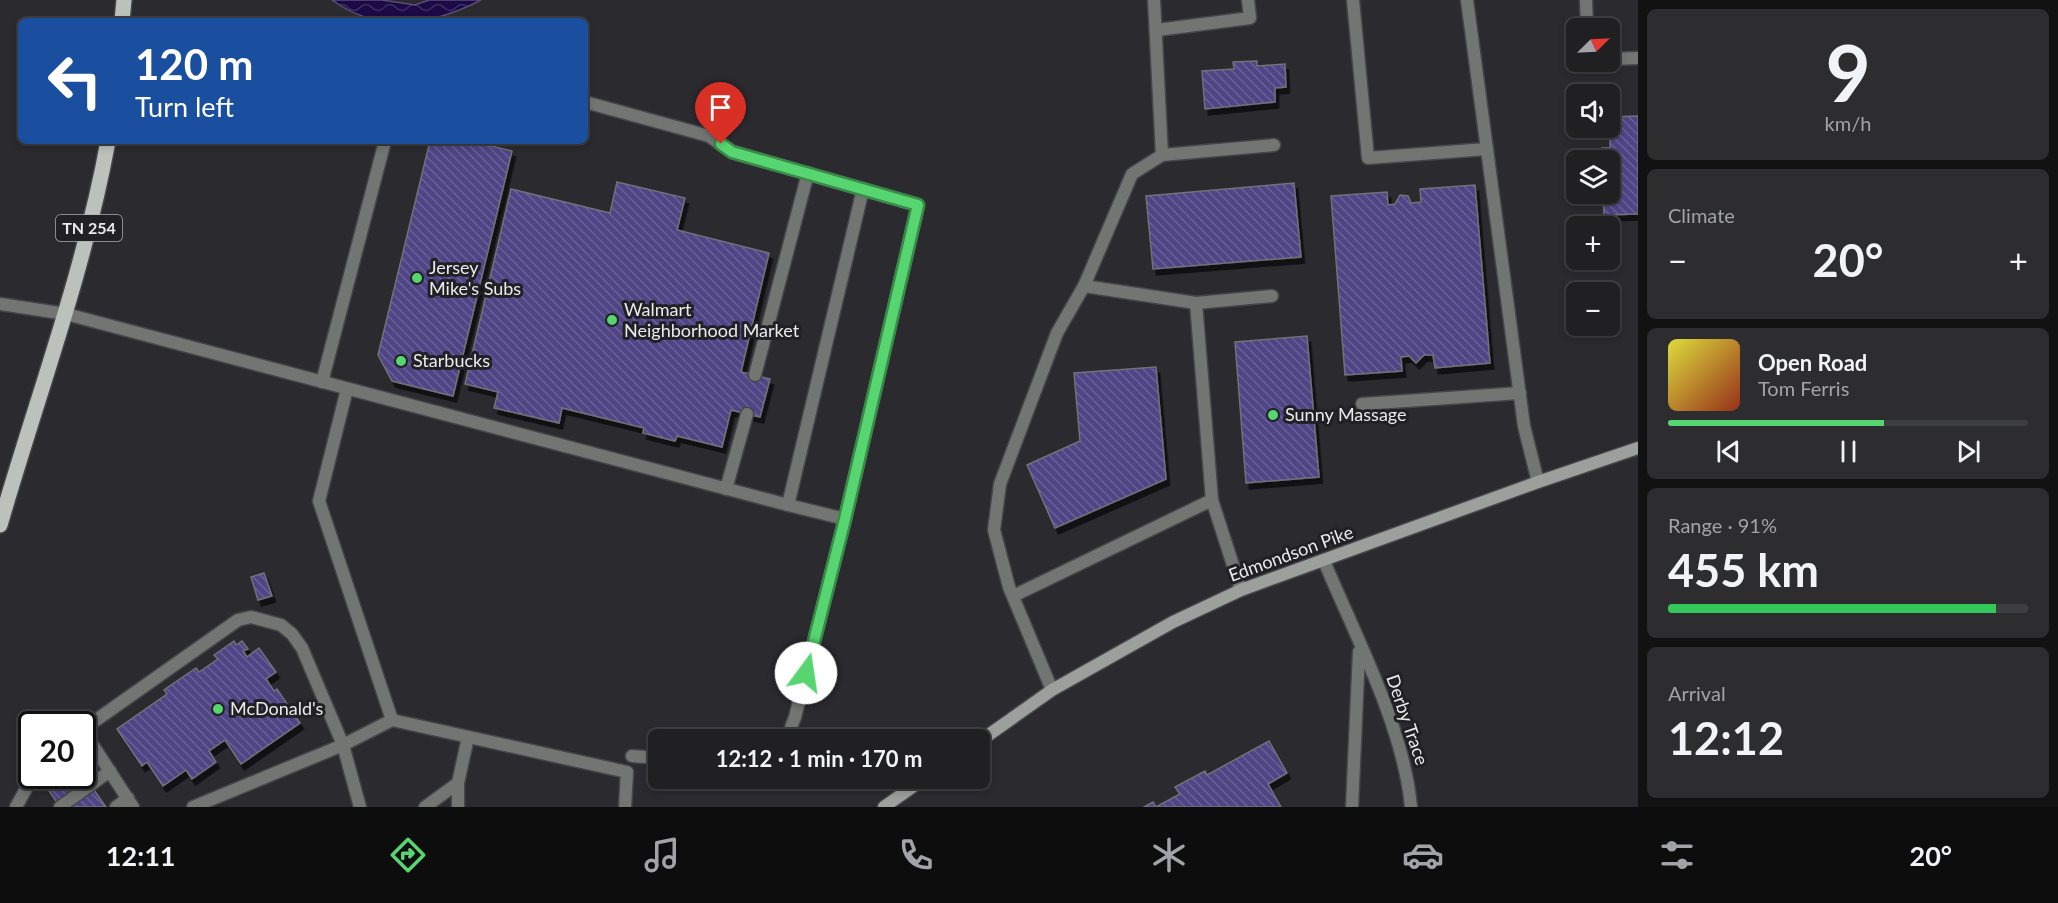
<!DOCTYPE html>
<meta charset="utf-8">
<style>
body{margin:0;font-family:Lato,sans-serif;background:#2d2d30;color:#f1f3f6;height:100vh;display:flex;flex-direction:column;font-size:22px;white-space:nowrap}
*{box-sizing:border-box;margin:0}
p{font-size:20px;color:#a2a3a6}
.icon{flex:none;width:33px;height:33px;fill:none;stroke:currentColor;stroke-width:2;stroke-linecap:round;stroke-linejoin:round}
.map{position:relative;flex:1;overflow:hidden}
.side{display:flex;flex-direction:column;gap:9px;padding:9px;background:#121213;width:420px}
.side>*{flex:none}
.banner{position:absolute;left:18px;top:18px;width:570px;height:126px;border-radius:9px;box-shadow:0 3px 9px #0003,0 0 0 2px #3d3e41;background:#1a4fa0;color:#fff;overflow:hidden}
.needle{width:39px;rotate:66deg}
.fabs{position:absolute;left:1566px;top:18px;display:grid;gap:12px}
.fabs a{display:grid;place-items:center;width:54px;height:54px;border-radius:9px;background:#202023;box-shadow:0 3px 9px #0003,0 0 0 2px #3d3e41;font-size:30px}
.speed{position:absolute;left:18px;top:711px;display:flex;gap:12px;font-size:30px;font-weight:700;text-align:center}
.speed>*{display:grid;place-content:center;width:78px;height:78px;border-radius:50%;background:#202023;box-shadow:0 3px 9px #0003,0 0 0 2px #3d3e41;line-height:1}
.speed .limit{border:3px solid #111;border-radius:9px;background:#fff;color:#111}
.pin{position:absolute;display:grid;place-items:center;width:51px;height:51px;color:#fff;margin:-62px -26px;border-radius:50% 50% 50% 0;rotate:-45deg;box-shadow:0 0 6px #0007}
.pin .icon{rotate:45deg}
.me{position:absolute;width:66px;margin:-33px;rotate:14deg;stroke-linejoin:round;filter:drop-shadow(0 0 4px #0008)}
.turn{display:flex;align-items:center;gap:21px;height:126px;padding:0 18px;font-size:27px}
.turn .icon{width:78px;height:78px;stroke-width:2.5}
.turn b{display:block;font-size:42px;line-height:51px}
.big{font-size:45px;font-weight:700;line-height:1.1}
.side .card{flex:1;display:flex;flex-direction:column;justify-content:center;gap:9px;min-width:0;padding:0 21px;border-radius:9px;background:#2d2d30}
.side .dial{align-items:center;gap:0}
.dial b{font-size:78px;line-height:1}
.song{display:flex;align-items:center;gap:18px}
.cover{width:72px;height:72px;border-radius:9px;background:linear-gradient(135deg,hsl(60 70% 55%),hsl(10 70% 35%))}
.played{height:6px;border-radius:3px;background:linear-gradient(90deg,#57d570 60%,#3d3e41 60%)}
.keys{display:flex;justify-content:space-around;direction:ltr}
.heat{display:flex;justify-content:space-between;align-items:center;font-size:33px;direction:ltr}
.charge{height:9px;border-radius:4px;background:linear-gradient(90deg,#34c759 91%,#3d3e41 0)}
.trip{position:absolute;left:648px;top:729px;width:342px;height:60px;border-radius:9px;background:#202023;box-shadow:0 3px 9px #0003,0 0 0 2px #3d3e41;font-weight:700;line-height:60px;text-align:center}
.tab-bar{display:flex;height:96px;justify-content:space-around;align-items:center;background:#0d0d0e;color:#a2a3a6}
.tab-bar .icon{width:42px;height:42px}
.tab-bar .active{color:#57d570}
.tab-bar b{font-size:27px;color:#f1f3f6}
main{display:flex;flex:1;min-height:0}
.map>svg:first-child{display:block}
</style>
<main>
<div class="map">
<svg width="1638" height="807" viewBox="0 0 1638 807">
<defs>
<pattern id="water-waves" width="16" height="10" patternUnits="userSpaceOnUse" patternTransform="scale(1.5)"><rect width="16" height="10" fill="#1c0a46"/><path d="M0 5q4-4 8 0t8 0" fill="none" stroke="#3d2e61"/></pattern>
<pattern id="building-back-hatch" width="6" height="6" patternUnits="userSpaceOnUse" patternTransform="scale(1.5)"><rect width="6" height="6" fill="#4f4585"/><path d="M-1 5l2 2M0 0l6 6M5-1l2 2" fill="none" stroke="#686097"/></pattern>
<filter id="shadow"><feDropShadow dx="3.5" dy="6" stdDeviation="0" flood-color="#0009"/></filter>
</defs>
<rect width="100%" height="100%" fill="#2a2a2f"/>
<path fill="url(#water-waves)" stroke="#5a4d78" stroke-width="1.5" d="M 332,0 L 382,0 L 415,5 L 429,0 L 481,0 C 432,25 380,35 332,0 Z"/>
<g fill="url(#building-back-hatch)" stroke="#727178" stroke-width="1.5" filter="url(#shadow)">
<path d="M 1257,61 L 1257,66 L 1285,64 L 1286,87 L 1275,88 L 1275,102 L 1205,109 L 1202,71 L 1234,69 L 1233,62 Z"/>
<path d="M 1638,116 L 1638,214 L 1604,215 L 1603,194 L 1610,194 L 1610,160 L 1602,160 L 1602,148 L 1610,148 L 1610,117 Z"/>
<path d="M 430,141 L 471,141 L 512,151 L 453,396 L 392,381 L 378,355 Z"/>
<path d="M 617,182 L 685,198 L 677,230 L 769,253 L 741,372 L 770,379 L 760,417 L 731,410 L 722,447 L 677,436 L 675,441 L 643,433 L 644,428 L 562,408 L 559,423 L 494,408 L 498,392 L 465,384 L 511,189 L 610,213 Z"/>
<path d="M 1294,183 L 1301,257 L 1153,269 L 1146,196 Z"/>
<path d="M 1475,185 L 1490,363 L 1435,368 L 1433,355 L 1424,355 L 1416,363 L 1409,356 L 1401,357 L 1402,371 L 1345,375 L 1331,196 L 1387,192 L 1388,205 L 1395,204 L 1400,195 L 1408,196 L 1411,203 L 1421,202 L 1420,189 Z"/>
<path d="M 1307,336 L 1319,477 L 1246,483 L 1235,342 Z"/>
<path d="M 1156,367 L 1166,479 L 1055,528 L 1027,465 L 1080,441 L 1074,373 Z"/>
<path d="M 264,573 L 272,596 L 258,600 L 251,577 Z"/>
<path d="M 234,641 L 236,645 L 242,641 L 248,649 L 243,651 L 247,657 L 259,648 L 276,672 L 266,679 L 274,691 L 277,689 L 300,723 L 241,764 L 225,740 L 209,751 L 216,762 L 192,779 L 186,770 L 163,786 L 147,762 L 142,766 L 117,729 L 167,694 L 164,690 L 196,668 L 199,672 L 218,659 L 214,655 Z"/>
<path d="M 1269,741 L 1287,773 L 1268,784 L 1281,807 L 1144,807 L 1153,802 L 1156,807 L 1180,794 L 1175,787 L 1205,771 L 1207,775 Z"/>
<path d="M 82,773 L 106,807 L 60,807 L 45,785 L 59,776 L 82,776 Z"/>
</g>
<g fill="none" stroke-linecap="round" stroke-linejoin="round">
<defs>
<g id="service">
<path d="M 1154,0 L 1162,155"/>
<path d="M 1353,0 L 1368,158 L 1487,149"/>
<path d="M 1467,0 L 1524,426 L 1538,482"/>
<path d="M 1586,0 L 1587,28"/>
<path d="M 1157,30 L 1250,18 L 1248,0"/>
<path d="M 1610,59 L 1638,58"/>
<path d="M 585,102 L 709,136 L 732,152 L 918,205 L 845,519 L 795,717 L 789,733 L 771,740"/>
<path d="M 1084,286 L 1196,303 L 1272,296"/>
<path d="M 1196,303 L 1212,500 L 1241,590"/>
<path d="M 66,314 L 788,505"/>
<path d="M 755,375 L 808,173"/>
<path d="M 322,382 L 385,141"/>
<path d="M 347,389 L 319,501 L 392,720 L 627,772 L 625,807"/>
<path d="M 1362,404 L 1520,393"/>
<path d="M 726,489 L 747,414"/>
<path d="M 845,519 L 788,505 L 863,189"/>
<path d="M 1013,596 L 1212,500"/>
<path d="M 1052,690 L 1009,587 L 994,530 L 1000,484 L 1057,333 L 1084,286 L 1132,174 L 1162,155 L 1274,145"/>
<path d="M 82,730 L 238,620 L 251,617 L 281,625 L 292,634 L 302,648 L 343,745 L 360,807"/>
<path d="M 83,730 L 133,807"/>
<path d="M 632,756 L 658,758"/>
<path d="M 16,807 L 33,776"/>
<path d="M 60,807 L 110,771"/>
<path d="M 116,807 L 128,798"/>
<path d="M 193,807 L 343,745 L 392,720"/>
<path d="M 425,807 L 458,783"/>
<path d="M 458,807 L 458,783 L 468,737"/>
</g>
<g id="minor">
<path d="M 0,304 L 66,314"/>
<path d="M 1324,561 C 1355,635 1404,728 1411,807"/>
<path d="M 1352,807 L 1359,652"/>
</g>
<g id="secondary">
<path d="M 980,741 L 1052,690 L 1173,622 L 1241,590 L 1538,482 L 1638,448"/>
<path d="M 884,807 L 925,778"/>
</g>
<g id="primary">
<path d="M 122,21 L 124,0"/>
<path d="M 0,525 C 37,397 84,272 108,141"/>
</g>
</defs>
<use href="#service" stroke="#45454a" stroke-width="15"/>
<use href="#minor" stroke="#45454a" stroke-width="15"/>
<use href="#secondary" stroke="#45454a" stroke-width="15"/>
<use href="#primary" stroke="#45454a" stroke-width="18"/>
<use href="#service" stroke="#737573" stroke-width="12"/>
<use href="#minor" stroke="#737573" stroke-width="12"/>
<use href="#secondary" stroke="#9ca09c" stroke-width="12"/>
<use href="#primary" stroke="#bcc1bc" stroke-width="15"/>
</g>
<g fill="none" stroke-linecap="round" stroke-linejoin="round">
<defs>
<path id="route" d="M 721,144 L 732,152 L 918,205 L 845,519 L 806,673"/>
</defs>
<use href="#route" stroke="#398a49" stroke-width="15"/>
<use href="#route" stroke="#57d570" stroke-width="10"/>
</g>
<g fill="#57d570" stroke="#202025" stroke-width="2">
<circle cx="417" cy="278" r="6"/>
<circle cx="612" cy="320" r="6"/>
<circle cx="401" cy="361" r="6"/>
<circle cx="1273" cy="415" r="6"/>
<circle cx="218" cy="709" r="6"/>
</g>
<g text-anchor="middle" stroke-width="6" stroke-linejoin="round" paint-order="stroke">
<rect fill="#202025" stroke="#adadb1" stroke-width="1.5" x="56" y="215" width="66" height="26" rx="4.5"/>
<g font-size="16" font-weight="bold" fill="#eaeaed">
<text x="89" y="234">TN 254</text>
</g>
<g font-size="18" fill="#eaeaed" stroke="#202025" text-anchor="start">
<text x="429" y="274">Jersey<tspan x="429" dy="21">Mike's Subs</tspan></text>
<text x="624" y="316">Walmart<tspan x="624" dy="21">Neighborhood Market</tspan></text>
<text x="413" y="367">Starbucks</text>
<text x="1285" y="421">Sunny Massage</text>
<text x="230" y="715">McDonald's</text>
</g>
<g font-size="18" fill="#eaeaed" stroke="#202025">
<text transform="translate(1291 554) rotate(-20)" y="6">Edmondson Pike</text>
<text transform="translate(1407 720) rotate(71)" y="6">Derby Trace</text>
</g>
</g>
</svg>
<div class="fabs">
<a><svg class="needle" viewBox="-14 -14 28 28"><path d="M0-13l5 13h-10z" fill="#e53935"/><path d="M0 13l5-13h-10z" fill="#a2a3a6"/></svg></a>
<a><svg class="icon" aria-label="sound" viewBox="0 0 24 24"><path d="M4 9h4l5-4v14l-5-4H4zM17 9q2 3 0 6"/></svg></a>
<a><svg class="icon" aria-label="layers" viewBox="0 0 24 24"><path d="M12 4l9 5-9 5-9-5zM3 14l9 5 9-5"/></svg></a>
<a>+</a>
<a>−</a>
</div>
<div class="speed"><div class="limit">20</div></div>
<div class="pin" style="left:721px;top:144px;background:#d93025"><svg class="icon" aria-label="arrive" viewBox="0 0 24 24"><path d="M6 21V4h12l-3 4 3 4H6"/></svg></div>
<svg class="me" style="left:806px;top:673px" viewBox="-20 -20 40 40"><circle r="19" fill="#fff"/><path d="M0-13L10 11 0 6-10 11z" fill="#57d570"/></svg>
<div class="trip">12:12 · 1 min · 170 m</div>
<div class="banner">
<div class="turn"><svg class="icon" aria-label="left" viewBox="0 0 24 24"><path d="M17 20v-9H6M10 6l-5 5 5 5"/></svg><div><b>120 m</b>Turn left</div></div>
</div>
</div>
<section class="side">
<div class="card dial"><b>9</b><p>km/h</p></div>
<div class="card"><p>Climate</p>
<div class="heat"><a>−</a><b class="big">20°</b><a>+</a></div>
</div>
<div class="card">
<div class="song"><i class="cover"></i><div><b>Open Road</b><p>Tom Ferris</p></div></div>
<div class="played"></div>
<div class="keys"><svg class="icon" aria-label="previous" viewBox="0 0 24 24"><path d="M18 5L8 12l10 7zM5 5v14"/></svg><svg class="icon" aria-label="pause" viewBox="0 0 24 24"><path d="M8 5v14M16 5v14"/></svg><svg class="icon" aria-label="next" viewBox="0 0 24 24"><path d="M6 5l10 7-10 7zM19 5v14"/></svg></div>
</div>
<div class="card"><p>Range · 91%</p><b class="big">455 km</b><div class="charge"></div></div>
<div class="card"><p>Arrival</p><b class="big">12:12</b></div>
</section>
</main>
<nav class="tab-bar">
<b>12:11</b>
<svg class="icon active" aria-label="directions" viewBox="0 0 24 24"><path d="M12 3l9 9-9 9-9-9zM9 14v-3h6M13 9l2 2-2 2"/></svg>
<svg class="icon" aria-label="music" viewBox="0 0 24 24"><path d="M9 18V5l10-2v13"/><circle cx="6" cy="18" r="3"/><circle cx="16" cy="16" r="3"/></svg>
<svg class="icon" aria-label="phone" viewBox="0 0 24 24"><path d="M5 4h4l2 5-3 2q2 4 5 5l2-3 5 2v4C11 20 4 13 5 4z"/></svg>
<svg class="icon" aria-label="climate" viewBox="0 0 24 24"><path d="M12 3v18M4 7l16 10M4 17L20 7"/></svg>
<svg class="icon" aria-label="car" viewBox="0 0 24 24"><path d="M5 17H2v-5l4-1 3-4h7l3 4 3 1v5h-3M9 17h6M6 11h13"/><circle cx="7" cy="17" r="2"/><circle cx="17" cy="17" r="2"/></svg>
<svg class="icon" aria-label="filters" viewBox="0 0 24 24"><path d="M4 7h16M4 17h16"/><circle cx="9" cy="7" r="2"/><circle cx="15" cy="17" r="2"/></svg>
<b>20°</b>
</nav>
